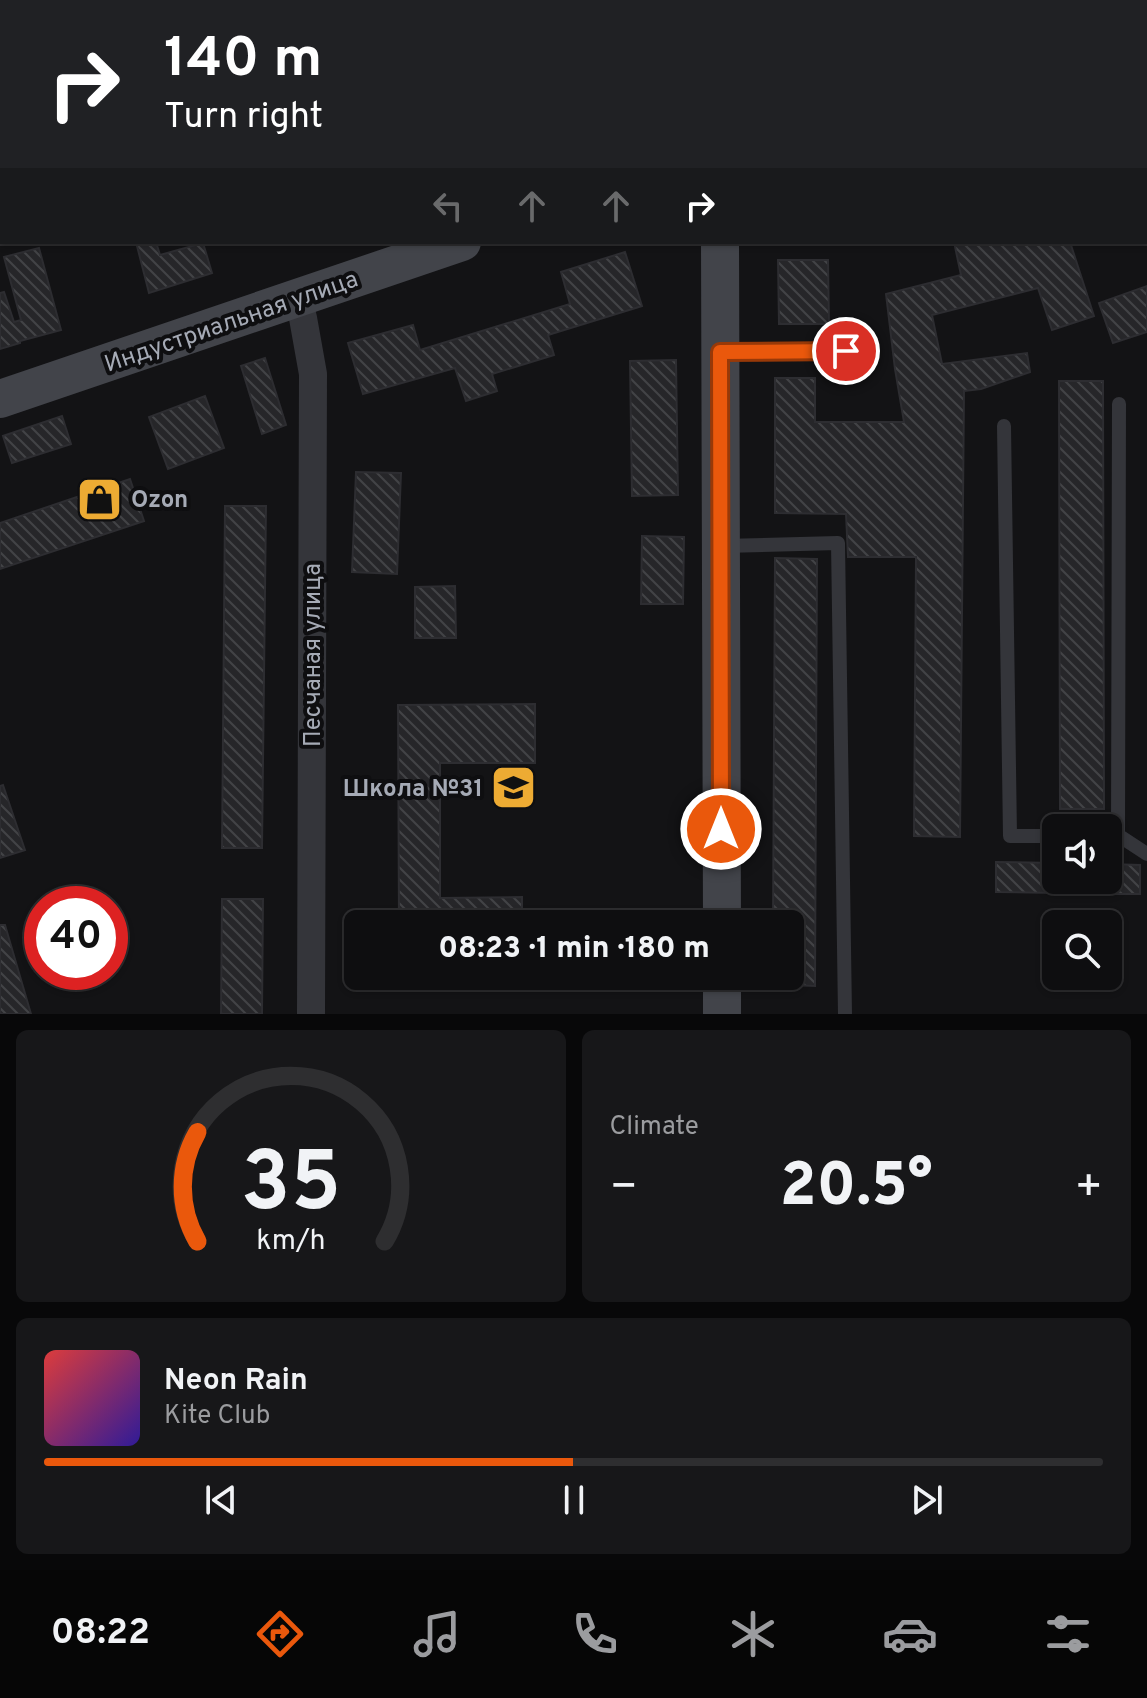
<!DOCTYPE html>
<meta charset="utf-8">
<style>
body{margin:0;font-family:Overpass,sans-serif;background:#171719;color:#f1f3f6;height:100vh;display:flex;flex-direction:column;font-size:30px;white-space:nowrap}
*{box-sizing:border-box;margin:0}
p{font-size:26px;color:#9b9c9f}
.icon{flex:none;width:44px;height:44px;fill:none;stroke:currentColor;stroke-width:2;stroke-linecap:round;stroke-linejoin:round}
.map{position:relative;height:1014px;overflow:hidden}
.details{display:flex;flex-direction:column;gap:16px;padding:16px;background:#080809;flex:1}
.details>*{flex:none}
.banner{position:absolute;left:0px;top:0px;width:1148px;height:244px;box-shadow:0 2px 6px #0004,0 0 0 2px #2e2e30;background:#202124;color:#fff;overflow:hidden}
.fabs{position:absolute;left:1042px;top:814px;display:grid;gap:16px}
.fabs a{display:grid;place-items:center;width:80px;height:80px;border-radius:12px;background:#0e0e10;box-shadow:0 2px 6px #0004,0 0 0 2px #2e2e30;font-size:40px}
.speed{position:absolute;left:24px;top:886px;display:flex;gap:16px;font-size:40px;font-weight:700;text-align:center}
.speed>*{display:grid;place-content:center;width:104px;height:104px;border-radius:50%;background:#0e0e10;box-shadow:0 2px 6px #0004,0 0 0 2px #2e2e30;line-height:1}
.speed .limit{border:12px solid #d22;background:#fff;color:#111}
.pin{position:absolute;display:grid;place-items:center;width:68px;height:68px;color:#fff;margin:-34px;border:4px solid #fff;border-radius:50%;box-shadow:0 2px 8px #0007}
.me{position:absolute;width:88px;margin:-44px;rotate:0deg;stroke-linejoin:round;filter:drop-shadow(0 0 6px #0008)}
.turn{display:flex;align-items:center;gap:28px;height:168px;padding:0 32px;font-size:36px}
.turn .icon{width:104px;height:104px;stroke-width:2.5}
.turn b{display:block;font-size:56px;line-height:68px}
.lanes{display:flex;align-items:center;height:76px;padding:0 32px;background:#0003;justify-content:center;gap:40px;direction:ltr}
.lanes .off{opacity:.35}
.big{font-size:60px;font-weight:800;line-height:1.1}
.details .widget{flex:1;display:flex;flex-direction:column;justify-content:center;gap:12px;min-width:0;padding:0 28px;border-radius:12px;background:#171719}
.details .dial{align-items:center;gap:0}
.dial svg{height:208px;overflow:visible;fill:none;stroke:#2e2e30;stroke-width:7;stroke-linecap:round;text-anchor:middle}
.dial text{fill:#f1f3f6;stroke:none}
.song{display:flex;align-items:center;gap:24px}
.cover{width:96px;height:96px;border-radius:12px;background:linear-gradient(135deg,hsl(0 70% 55%),hsl(250 70% 35%))}
.played{height:8px;border-radius:4px;background:linear-gradient(90deg,#ea580c 50%,#2e2e30 50%)}
.keys{display:flex;justify-content:space-around;direction:ltr}
.heat{display:flex;justify-content:space-between;align-items:center;font-size:44px;direction:ltr}
.details .tiles{flex:1;display:grid;gap:16px;grid-template-columns:1fr 1fr}
.widget:last-child{grid-column:span 2}
.trip{position:absolute;left:344px;top:910px;width:460px;height:80px;border-radius:12px;background:#0e0e10;box-shadow:0 2px 6px #0004,0 0 0 2px #2e2e30;font-weight:800;line-height:80px;text-align:center}
.dock{display:flex;height:128px;justify-content:space-around;align-items:center;background:#060606;color:#9b9c9f}
.dock .icon{width:56px;height:56px}
.dock .on{color:#ea580c}
.dock b{font-size:36px;color:#f1f3f6}
.map>svg:first-child{display:block}
</style>
<div class="map">
<svg width="1147" height="1014" viewBox="0 0 1147 1014">
<defs>
<pattern id="building-back-hatch" width="6" height="6" patternUnits="userSpaceOnUse" patternTransform="scale(2)"><rect width="6" height="6" fill="#262629"/><path d="M-1 5l2 2M0 0l6 6M5-1l2 2" fill="none" stroke="#424346"/></pattern>
</defs>
<rect width="100%" height="100%" fill="#131315"/>
<g fill="url(#building-back-hatch)" stroke="#2d2d31" stroke-width="2">
<path d="M 136,242 L 156,242 L 160,255 L 203,243 L 212,273 L 149,293 Z"/>
<path d="M 954,242 L 1070,242 L 1094,316 L 1052,330 L 1038,288 L 932,315 L 942,364 L 1027,353 L 1030,372 L 981,389 L 964,391 L 960,837 L 914,836 L 916,557 L 848,557 L 846,514 L 775,513 L 775,378 L 815,378 L 815,422 L 904,422 L 895,369 L 886,294 L 961,275 Z"/>
<path d="M 39,248 L 61,330 L 20,341 L 20,343 L 0,349 L 0,293 L 4,292 L 14,322 L 21,320 L 4,257 Z"/>
<path d="M 625,252 L 642,306 L 548,335 L 554,355 L 492,374 L 497,391 L 466,401 L 455,368 L 363,394 L 348,343 L 413,325 L 420,350 L 570,304 L 561,272 Z"/>
<path d="M 778,260 L 828,260 L 829,324 L 779,324 Z"/>
<path d="M 1147,286 L 1147,332 L 1113,343 L 1099,303 Z"/>
<path d="M 265,358 L 286,425 L 262,434 L 241,366 Z"/>
<path d="M 676,360 L 678,495 L 632,496 L 630,361 Z"/>
<path d="M 1059,381 L 1103,381 L 1104,809 L 1060,809 Z"/>
<path d="M 205,396 L 224,448 L 168,469 L 149,417 Z"/>
<path d="M 62,416 L 71,444 L 12,463 L 3,436 Z"/>
<path d="M 356,472 L 401,473 L 397,574 L 352,572 Z"/>
<path d="M 130,479 L 144,521 L 0,569 L 0,523 Z"/>
<path d="M 225,506 L 266,506 L 262,848 L 222,848 Z"/>
<path d="M 642,536 L 684,537 L 683,604 L 641,604 Z"/>
<path d="M 775,558 L 817,559 L 815,986 L 790,985 L 790,924 L 773,924 Z"/>
<path d="M 455,586 L 456,638 L 415,638 L 415,587 Z"/>
<path d="M 535,704 L 535,763 L 440,763 L 440,898 L 522,897 L 522,924 L 399,924 L 398,705 Z"/>
<path d="M 3,785 L 25,850 L 0,858 L 0,786 Z"/>
<path d="M 996,862 L 1056,863 L 1056,893 L 996,892 Z"/>
<path d="M 1108,864 L 1140,865 L 1140,894 L 1108,894 Z"/>
<path d="M 222,899 L 263,899 L 262,1014 L 221,1014 Z"/>
<path d="M 0,925 L 5,925 L 31,1014 L 0,1014 Z"/>
</g>
<g fill="none" stroke-linecap="round" stroke-linejoin="round">
<g stroke="#34353a" stroke-width="14">
<path d="M 720,352 L 846,351"/>
<path d="M 1004,426 L 1010,836 L 1056,836"/>
<path d="M 722,546 L 838,543 L 845,1014"/>
<path d="M 1109,835 L 1118,835 L 1147,854"/>
<path d="M 1118,835 L 1119,404"/>
</g>
<g stroke="#34353a" stroke-width="28">
<path d="M 598,0 L 599,2"/>
<path d="M 245,2 L 251,0"/>
<path d="M 0,87 L 2,86"/>
<path d="M 298,299 L 303,318 L 313,374 L 311,1014"/>
</g>
<g stroke="#42444a" stroke-width="38">
<path d="M 1144,2 L 1147,1"/>
<path d="M 720,242 L 722,924"/>
<path d="M 0,399 L 462,242"/>
<path d="M 722,976 L 722,1014"/>
</g>
</g>
<g fill="none" stroke-linecap="round" stroke-linejoin="round">
<defs>
<path id="route" d="M 721,829 L 720,352 L 846,351"/>
</defs>
<use href="#route" stroke="#983908" stroke-width="20"/>
<use href="#route" stroke="#ea580c" stroke-width="14"/>
</g>
<defs>
<symbol id="shop-square" viewBox="-11 -11 22 22"><rect x="-9" y="-9" width="18" height="18" rx="4" fill="#edab33" stroke="#0e0e10"/><path d="M-5-2.5h2.3a2.7 3.5 0 0 1 5.4 0H5L5.5 6h-11ZM-1.5-2.5h3a1.5 2.3 0 0 0-3 0Z" fill="#111"/></symbol>
<symbol id="school-square" viewBox="-11 -11 22 22"><rect x="-9" y="-9" width="18" height="18" rx="4" fill="#edab33" stroke="#0e0e10"/><path d="M0-5L7-2L0 1L-7-2ZM-4 1L0 2.5L4 1V4Q0 6-4 4Z" fill="#111"/></symbol>
</defs>
<g fill-rule="evenodd">
<use href="#shop-square" x="74" y="474" width="51" height="51"/>
<use href="#school-square" x="488" y="762" width="51" height="51"/>
</g>
<g text-anchor="middle" stroke-width="8" stroke-linejoin="round" paint-order="stroke">
<g font-size="24" fill="#a5aab5" stroke="#0e0e10">
<text transform="translate(231 321) rotate(-19)" y="8">Индустриальная улица</text>
<text transform="translate(312 655) rotate(-90)" y="8">Песчаная улица</text>
</g>
<g font-size="24" font-weight="bold" fill="#a5aab5" stroke="#0e0e10" text-anchor="start">
<text x="131" y="507">Ozon</text>
<text x="483" y="796" text-anchor="end">Школа №31</text>
</g>
</g>
</svg>
<div class="fabs">
<a><svg class="icon" aria-label="sound" viewBox="0 0 24 24"><path d="M4 9h4l5-4v14l-5-4H4zM17 9q2 3 0 6"/></svg></a>
<a><svg class="icon" aria-label="search" viewBox="0 0 24 24"><circle cx="10" cy="10" r="6"/><path d="M15 15l6 6"/></svg></a>
</div>
<div class="speed"><div class="limit">40</div></div>
<div class="pin" style="left:846px;top:351px;background:#d93025"><svg class="icon" aria-label="arrive" viewBox="0 0 24 24"><path d="M6 21V4h12l-3 4 3 4H6"/></svg></div>
<svg class="me" style="left:721px;top:829px" viewBox="-20 -20 40 40"><circle r="17" fill="#ea580c" stroke="#fff" stroke-width="3"/><path d="M0-11L8 9 0 5-8 9z" fill="#fff"/></svg>
<div class="trip">08:23 · 1 min · 180 m</div>
<div class="banner">
<div class="turn"><svg class="icon" aria-label="right" viewBox="0 0 24 24"><path d="M7 20v-9h11M14 6l5 5-5 5"/></svg><div><b>140 m</b>Turn right</div></div>
<div class="lanes"><svg class="icon off" aria-label="left" viewBox="0 0 24 24"><path d="M17 20v-9H6M10 6l-5 5 5 5"/></svg><svg class="icon off" aria-label="ahead" viewBox="0 0 24 24"><path d="M12 20V5M6 11l6-6 6 6"/></svg><svg class="icon off" aria-label="ahead" viewBox="0 0 24 24"><path d="M12 20V5M6 11l6-6 6 6"/></svg><svg class="icon" aria-label="right" viewBox="0 0 24 24"><path d="M7 20v-9h11M14 6l5 5-5 5"/></svg></div>
</div>
</div>
<section class="details">
<div class="tiles">
<div class="widget dial"><svg viewBox="0 0 100 80">
<path d="M14 69A42 42 0 1 1 86 69"/>
<path d="M14 69A42 42 0 0 1 14 27" stroke="#ea580c"/>
<text x="50" y="56" font-size="32" font-weight="700">35</text>
<text x="50" y="72" font-size="11">km/h</text>
</svg></div>
<div class="widget"><p>Climate</p>
<div class="heat"><a>−</a><b class="big">20.5°</b><a>+</a></div>
</div>
<div class="widget">
<div class="song"><i class="cover"></i><div><b>Neon Rain</b><p>Kite Club</p></div></div>
<div class="played"></div>
<div class="keys"><svg class="icon" aria-label="previous" viewBox="0 0 24 24"><path d="M18 5L8 12l10 7zM5 5v14"/></svg><svg class="icon" aria-label="pause" viewBox="0 0 24 24"><path d="M8 5v14M16 5v14"/></svg><svg class="icon" aria-label="next" viewBox="0 0 24 24"><path d="M6 5l10 7-10 7zM19 5v14"/></svg></div>
</div>
</div>
</section>
<nav class="dock">
<b>08:22</b>
<svg class="icon on" aria-label="directions" viewBox="0 0 24 24"><path d="M12 3l9 9-9 9-9-9zM9 14v-3h6M13 9l2 2-2 2"/></svg>
<svg class="icon" aria-label="music" viewBox="0 0 24 24"><path d="M9 18V5l10-2v13"/><circle cx="6" cy="18" r="3"/><circle cx="16" cy="16" r="3"/></svg>
<svg class="icon" aria-label="phone" viewBox="0 0 24 24"><path d="M5 4h4l2 5-3 2q2 4 5 5l2-3 5 2v4C11 20 4 13 5 4z"/></svg>
<svg class="icon" aria-label="climate" viewBox="0 0 24 24"><path d="M12 3v18M4 7l16 10M4 17L20 7"/></svg>
<svg class="icon" aria-label="car" viewBox="0 0 24 24"><path d="M5 17H2v-5l4-1 3-4h7l3 4 3 1v5h-3M9 17h6M6 11h13"/><circle cx="7" cy="17" r="2"/><circle cx="17" cy="17" r="2"/></svg>
<svg class="icon" aria-label="filters" viewBox="0 0 24 24"><path d="M4 7h16M4 17h16"/><circle cx="9" cy="7" r="2"/><circle cx="15" cy="17" r="2"/></svg>
</nav>
